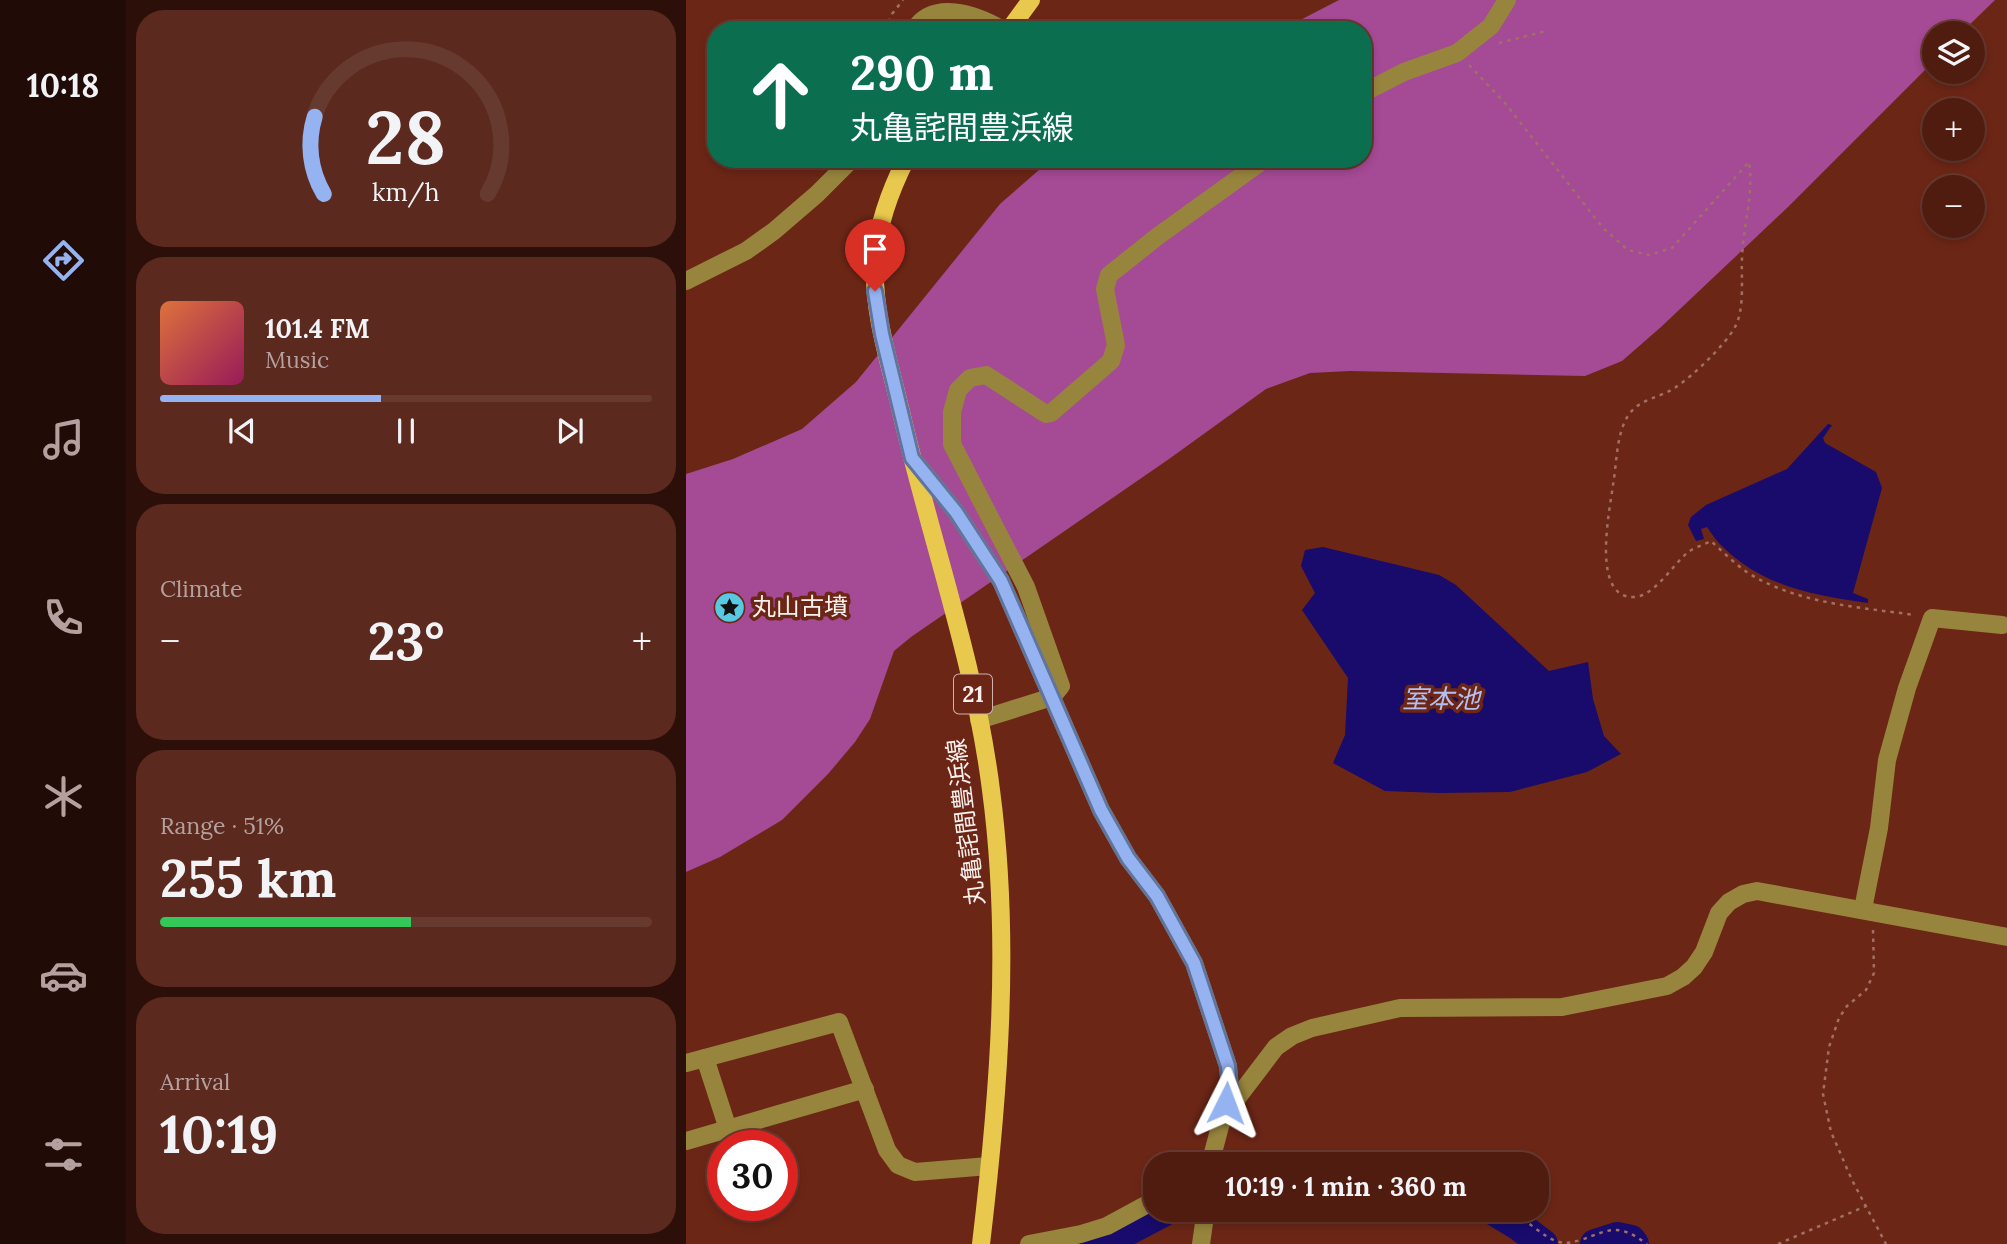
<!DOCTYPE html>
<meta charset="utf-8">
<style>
body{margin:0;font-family:Lora,"Noto Sans JP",serif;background:#5b291e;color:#f1f3f6;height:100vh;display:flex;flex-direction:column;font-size:26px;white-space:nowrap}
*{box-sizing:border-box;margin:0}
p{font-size:23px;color:#b4a19f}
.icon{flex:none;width:38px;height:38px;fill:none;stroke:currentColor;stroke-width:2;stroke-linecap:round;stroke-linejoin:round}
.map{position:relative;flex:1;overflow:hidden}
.side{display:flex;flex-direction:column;gap:10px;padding:10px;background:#2d0f09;width:560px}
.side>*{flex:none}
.hud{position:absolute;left:21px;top:21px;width:665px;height:147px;border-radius:28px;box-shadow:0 4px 10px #0003,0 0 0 2px #673a30;background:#0b6e4f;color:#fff;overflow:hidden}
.controls{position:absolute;left:1236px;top:21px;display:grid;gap:14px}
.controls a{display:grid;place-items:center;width:63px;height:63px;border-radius:50%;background:#511c10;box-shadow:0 4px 10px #0003,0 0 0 2px #673a30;font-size:35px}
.speed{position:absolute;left:21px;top:1130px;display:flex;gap:14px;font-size:35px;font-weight:700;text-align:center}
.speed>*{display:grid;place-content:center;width:91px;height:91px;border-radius:50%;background:#511c10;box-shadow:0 4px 10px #0003,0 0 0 2px #673a30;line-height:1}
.speed .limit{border:10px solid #d22;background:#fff;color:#111}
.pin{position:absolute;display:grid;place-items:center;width:60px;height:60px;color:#fff;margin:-72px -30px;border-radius:50% 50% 50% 0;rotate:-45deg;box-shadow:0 0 7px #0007}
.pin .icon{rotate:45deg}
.me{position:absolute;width:77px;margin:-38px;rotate:3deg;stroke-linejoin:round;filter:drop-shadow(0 0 5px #0008)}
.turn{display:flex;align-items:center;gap:24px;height:147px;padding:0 28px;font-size:32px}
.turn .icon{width:91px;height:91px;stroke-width:2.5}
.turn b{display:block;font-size:49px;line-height:60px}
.big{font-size:52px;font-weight:700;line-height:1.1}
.side .tile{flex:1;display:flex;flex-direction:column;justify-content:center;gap:10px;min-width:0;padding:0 24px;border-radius:28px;background:#5b291e}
.side .dial{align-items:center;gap:0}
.dial svg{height:182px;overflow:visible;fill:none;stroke:#673a30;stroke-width:7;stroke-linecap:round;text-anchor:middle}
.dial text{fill:#f1f3f6;stroke:none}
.song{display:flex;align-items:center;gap:21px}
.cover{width:84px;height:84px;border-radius:10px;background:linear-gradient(135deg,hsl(20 70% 55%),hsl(330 70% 35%))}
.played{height:7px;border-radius:4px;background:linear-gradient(90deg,#95b2f1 45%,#673a30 45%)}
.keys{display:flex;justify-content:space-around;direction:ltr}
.heat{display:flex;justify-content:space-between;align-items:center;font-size:38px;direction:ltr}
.charge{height:10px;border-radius:5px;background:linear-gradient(90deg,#34c759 51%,#673a30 0)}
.trip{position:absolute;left:457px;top:1152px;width:406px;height:70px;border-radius:28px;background:#511c10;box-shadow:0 4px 10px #0003,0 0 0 2px #673a30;font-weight:700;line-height:70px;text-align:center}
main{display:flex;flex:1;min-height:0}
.dock{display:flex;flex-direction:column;width:126px;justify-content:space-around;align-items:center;background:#200b06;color:#b4a19f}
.dock .icon{width:49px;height:49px}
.dock .active{color:#95b2f1}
.dock b{font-size:32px;color:#f1f3f6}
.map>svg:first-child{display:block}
</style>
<main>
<nav class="dock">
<b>10:18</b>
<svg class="icon active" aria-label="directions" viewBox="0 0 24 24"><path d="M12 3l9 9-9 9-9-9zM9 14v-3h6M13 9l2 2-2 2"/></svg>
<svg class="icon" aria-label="music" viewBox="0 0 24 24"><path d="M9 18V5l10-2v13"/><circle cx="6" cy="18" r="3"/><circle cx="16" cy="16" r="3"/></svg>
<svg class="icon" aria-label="phone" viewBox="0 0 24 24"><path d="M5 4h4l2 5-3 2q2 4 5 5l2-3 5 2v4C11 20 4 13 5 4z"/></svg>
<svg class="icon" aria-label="climate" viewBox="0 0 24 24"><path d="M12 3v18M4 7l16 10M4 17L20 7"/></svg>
<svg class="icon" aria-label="car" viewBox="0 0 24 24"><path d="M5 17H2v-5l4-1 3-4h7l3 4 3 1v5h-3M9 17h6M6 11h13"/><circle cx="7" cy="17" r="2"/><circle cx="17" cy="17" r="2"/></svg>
<svg class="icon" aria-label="filters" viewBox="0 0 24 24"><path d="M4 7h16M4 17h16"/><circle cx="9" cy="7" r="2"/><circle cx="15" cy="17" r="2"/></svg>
</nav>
<section class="side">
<div class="tile dial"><svg viewBox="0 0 100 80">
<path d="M14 69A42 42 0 1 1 86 69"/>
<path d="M14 69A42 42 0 0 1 10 35" stroke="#95b2f1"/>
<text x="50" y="56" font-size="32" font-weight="700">28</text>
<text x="50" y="72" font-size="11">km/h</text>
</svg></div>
<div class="tile">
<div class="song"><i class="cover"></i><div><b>101.4 FM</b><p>Music</p></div></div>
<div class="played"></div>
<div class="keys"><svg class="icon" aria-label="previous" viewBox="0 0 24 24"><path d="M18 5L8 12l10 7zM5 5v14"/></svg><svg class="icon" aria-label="pause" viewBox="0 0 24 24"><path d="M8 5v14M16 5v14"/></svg><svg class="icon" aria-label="next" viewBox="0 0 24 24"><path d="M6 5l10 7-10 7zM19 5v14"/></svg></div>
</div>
<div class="tile"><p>Climate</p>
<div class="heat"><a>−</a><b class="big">23°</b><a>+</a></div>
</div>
<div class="tile"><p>Range · 51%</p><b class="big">255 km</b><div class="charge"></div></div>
<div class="tile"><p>Arrival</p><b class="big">10:19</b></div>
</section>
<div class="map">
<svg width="1321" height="1244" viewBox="0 0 1321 1244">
<rect width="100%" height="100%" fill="#6c2616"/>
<path fill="#a54a95" d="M 653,0 L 1309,0 L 1275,33 L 1248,33 L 1248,61 L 1102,207 L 975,327 L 936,361 L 899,376 L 664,371 L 624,373 L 580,389 L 483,459 L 225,637 L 208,651 L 184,719 L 169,742 L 142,774 L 96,820 L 34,857 L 0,872 L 0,474 L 47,459 L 116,429 L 170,382 L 314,204 L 354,169 L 369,159 L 677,159 L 677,30 L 595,30 Z"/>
<g fill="#180b6c">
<path d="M 1142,424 L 1146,425 L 1137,438 L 1139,443 L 1190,472 L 1196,488 L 1167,593 L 1182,599 L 1182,603 C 1129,595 1078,587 1038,548 C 1031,542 1026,534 1021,527 L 1015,529 L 1018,539 L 1010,541 L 1002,525 L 1005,517 L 1020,505 L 1101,469 Z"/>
<path d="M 637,547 L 753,575 L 770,585 L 863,671 L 902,662 L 907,699 L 918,736 L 935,754 L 901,772 L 824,792 L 753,793 L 699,791 L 647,763 L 659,735 L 662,678 L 616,610 L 629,593 L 615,566 L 619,550 Z"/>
</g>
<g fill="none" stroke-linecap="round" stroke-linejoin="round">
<g stroke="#180b6c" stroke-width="30">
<path d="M 805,1209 L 833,1226 L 857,1244"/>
<path d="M 409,1244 L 424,1240 L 483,1209"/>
<path d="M 909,1244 L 931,1237 L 945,1240 L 948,1244"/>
</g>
<g stroke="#a07065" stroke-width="2.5" stroke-dasharray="3.5 5" stroke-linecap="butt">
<path d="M 200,30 L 206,14 L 217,0"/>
<path d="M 813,43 L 860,31"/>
<path d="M 783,65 L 819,103 L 917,228 L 942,250 L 963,255 L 986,248 L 1063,162 C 1068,194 1057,226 1056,258 C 1055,278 1059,309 1049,327 C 1040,344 1007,376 990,387 C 974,398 956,398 944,413 C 930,431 931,463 927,485 C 924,509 904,600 949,597 C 969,595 986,566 1001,553 C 1007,548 1017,545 1025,541 C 1037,552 1049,564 1062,573 C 1113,604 1172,607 1229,615"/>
<path d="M 1187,930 L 1188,973 L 1180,990 L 1161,1006 L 1153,1018 L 1143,1047 L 1137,1094 L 1145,1132 L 1166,1180 L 1200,1244"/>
<path d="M 823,1209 C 838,1218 858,1238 873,1242 C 881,1244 887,1242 895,1240 C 925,1229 932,1223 961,1244"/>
<path d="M 1092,1244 L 1180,1206"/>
</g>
<g stroke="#98853d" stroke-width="18">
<path d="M 228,30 C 247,0 288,13 317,30"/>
<path d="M 677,93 L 718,72 L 771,53 L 805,26 L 821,0"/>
<path d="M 0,281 L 60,251 L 88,231 L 131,194 L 166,159"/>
<path d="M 226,458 L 270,512 L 315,581 L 415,810 L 442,858 L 471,896 L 508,963 L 542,1066 L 544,1089 L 524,1164"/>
<path d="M 293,720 L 366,697 L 375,686 L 340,587 L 266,444 L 266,412 L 272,390 L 284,378 L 300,375 L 360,414 L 365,413 L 425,361 L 430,345 L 419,289 L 423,275 L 472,236 L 579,159"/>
<path d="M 1177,909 L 1193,828 L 1201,760 L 1221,688 L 1246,618 L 1316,625"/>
<path d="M 19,1058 L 42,1129"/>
<path d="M 0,1063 L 153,1022 L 201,1150 L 212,1165 L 229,1172 L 303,1166"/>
<path d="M 536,1118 L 590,1047 L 606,1036 L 626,1028 L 714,1008 L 876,1007 L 981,986 L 997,977 L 1008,967 L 1018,952 L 1033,913 L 1043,902 L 1057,894 L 1071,891 L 1321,937"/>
<path d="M 0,1141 L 179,1089"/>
<path d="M 343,1244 L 395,1234 L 421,1226 L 469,1200"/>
<path d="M 515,1244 L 520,1209"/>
</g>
<g stroke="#e9c94d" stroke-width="18">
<path d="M 323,30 L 345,0"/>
<path d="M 220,159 C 204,191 190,229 189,265 C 187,314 204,364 215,412 C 244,537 289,662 305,790 C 325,941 313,1093 295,1244"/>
</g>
</g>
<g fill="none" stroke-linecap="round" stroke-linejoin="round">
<defs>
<path id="route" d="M 189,291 L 196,334 L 226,458 L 270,512 L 315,581 L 415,810 L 442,858 L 471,896 L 508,963 L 542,1066 L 544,1089 L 540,1103"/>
</defs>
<use href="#route" stroke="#61749d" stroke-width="18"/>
<use href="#route" stroke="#95b2f1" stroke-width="12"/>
</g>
<defs>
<symbol id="sight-disc" viewBox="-11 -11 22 22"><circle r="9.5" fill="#57c9e2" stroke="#6c2616"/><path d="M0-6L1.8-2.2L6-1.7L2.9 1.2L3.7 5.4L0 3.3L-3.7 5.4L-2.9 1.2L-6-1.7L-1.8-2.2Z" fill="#111"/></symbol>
</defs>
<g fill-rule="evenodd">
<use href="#sight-disc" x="26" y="590" width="35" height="35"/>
</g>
<g text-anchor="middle" stroke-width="7" stroke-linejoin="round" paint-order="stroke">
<rect fill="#6c2616" stroke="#cfb3ac" stroke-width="2" x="268" y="674.5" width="38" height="39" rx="5"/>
<g font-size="23" font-weight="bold" fill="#f9f0ed">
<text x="287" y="702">21</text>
</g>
<g font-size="24" fill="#f9f0ed" stroke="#6c2616" text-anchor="start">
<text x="66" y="615">丸山古墳</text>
</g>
<g font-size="24" fill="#f9f0ed" stroke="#6c2616">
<text transform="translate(280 822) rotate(-97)" y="8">丸亀詫間豊浜線</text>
</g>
<g font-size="26" font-style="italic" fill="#b3bff1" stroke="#6c2616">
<text x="755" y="708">室本池</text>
</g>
</g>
</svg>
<div class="controls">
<a><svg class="icon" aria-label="layers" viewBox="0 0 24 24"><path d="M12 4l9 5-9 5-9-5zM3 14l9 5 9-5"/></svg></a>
<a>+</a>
<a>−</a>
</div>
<div class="speed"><div class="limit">30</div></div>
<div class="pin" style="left:189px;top:291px;background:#d93025"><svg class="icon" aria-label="arrive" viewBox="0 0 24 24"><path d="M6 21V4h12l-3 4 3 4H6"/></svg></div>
<svg class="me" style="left:540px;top:1103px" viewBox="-20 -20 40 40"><path d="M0-17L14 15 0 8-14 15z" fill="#95b2f1" stroke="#fff" stroke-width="4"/></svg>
<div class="trip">10:19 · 1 min · 360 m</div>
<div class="hud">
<div class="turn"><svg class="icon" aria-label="ahead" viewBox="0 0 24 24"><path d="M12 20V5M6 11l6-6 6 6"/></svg><div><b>290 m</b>丸亀詫間豊浜線</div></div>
</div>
</div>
</main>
